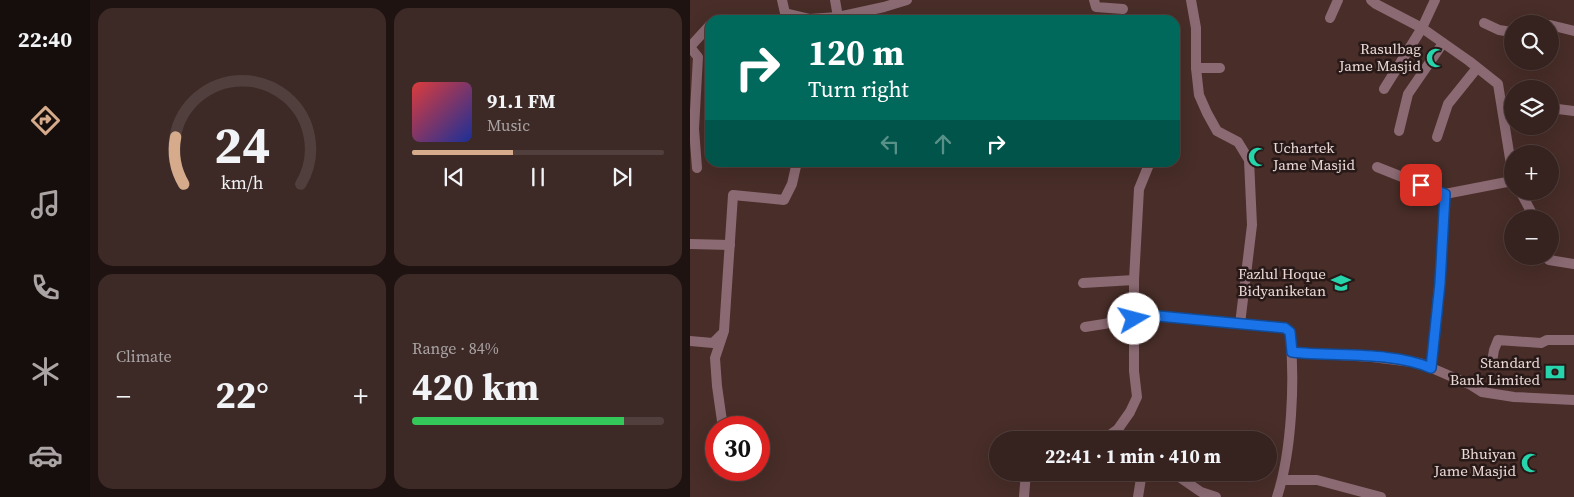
<!DOCTYPE html>
<meta charset="utf-8">
<style>
body{margin:0;font-family:"Source Serif 4",serif;background:#3d2a27;color:#f1f3f6;height:100vh;display:flex;flex-direction:column;font-size:19px;white-space:nowrap}
*{box-sizing:border-box;margin:0}
p{font-size:16px;color:#aaa4a4}
.icon{flex:none;width:28px;height:28px;fill:none;stroke:currentColor;stroke-width:2;stroke-linecap:round;stroke-linejoin:round}
.map{position:relative;flex:1;overflow:hidden}
.details{display:flex;flex-direction:column;gap:8px;padding:8px;background:#1e1310;width:600px}
.details>*{flex:none}
.hud{position:absolute;left:15px;top:15px;width:475px;height:152px;border-radius:15px;box-shadow:0 5px 20px #0002,0 0 0 1px #503f3c;background:#00695c;color:#fff;overflow:hidden}
.buttons{position:absolute;left:814px;top:15px;display:grid;gap:10px}
.buttons a{display:grid;place-items:center;width:55px;height:55px;border-radius:50%;background:#36221e;box-shadow:0 5px 20px #0002,0 0 0 1px #503f3c;font-size:25px}
.speed{position:absolute;left:15px;top:416px;display:flex;gap:10px;font-size:25px;font-weight:700;text-align:center}
.speed>*{display:grid;place-content:center;width:65px;height:65px;border-radius:50%;background:#36221e;box-shadow:0 5px 20px #0002,0 0 0 1px #503f3c;line-height:1}
.speed .limit{border:8px solid #d22;background:#fff;color:#111}
.pin{position:absolute;display:grid;place-items:center;width:42px;height:42px;color:#fff;margin:-21px;border-radius:10px;box-shadow:0 2px 8px #0006}
.me{position:absolute;width:55px;margin:-28px;rotate:82deg;stroke-linejoin:round;filter:drop-shadow(0 0 4px #0008)}
.turn{display:flex;align-items:center;gap:18px;height:105px;padding:0 20px;font-size:22px}
.turn .icon{width:65px;height:65px;stroke-width:2.5}
.turn b{display:block;font-size:35px;line-height:42px}
.lanes{display:flex;align-items:center;height:48px;padding:0 20px;background:#0003;justify-content:center;gap:25px;direction:ltr}
.lanes .off{opacity:.35}
.big{font-size:38px;font-weight:700;line-height:1.1}
.details .card{flex:1;display:flex;flex-direction:column;justify-content:center;gap:8px;min-width:0;padding:0 18px;border-radius:15px;background:#3d2a27}
.details .dial{align-items:center;gap:0}
.dial svg{height:130px;overflow:visible;fill:none;stroke:#503f3c;stroke-width:7;stroke-linecap:round;text-anchor:middle}
.dial text{fill:#f1f3f6;stroke:none}
.song{display:flex;align-items:center;gap:15px}
.cover{width:60px;height:60px;border-radius:8px;background:linear-gradient(135deg,hsl(0 70% 55%),hsl(230 70% 35%))}
.played{height:5px;border-radius:2px;background:linear-gradient(90deg,#d6ab8b 40%,#503f3c 40%)}
.keys{display:flex;justify-content:space-around;direction:ltr}
.heat{display:flex;justify-content:space-between;align-items:center;font-size:28px;direction:ltr}
.charge{height:8px;border-radius:4px;background:linear-gradient(90deg,#34c759 84%,#503f3c 0)}
.details .tiles{flex:1;display:grid;gap:8px;grid-template-columns:repeat(2,1fr)}
.trip{position:absolute;left:299px;top:431px;width:288px;height:50px;border-radius:25px;background:#36221e;box-shadow:0 5px 20px #0002,0 0 0 1px #503f3c;font-weight:700;line-height:50px;text-align:center}
main{display:flex;flex:1;min-height:0}
.dock{display:flex;flex-direction:column;width:90px;justify-content:space-around;align-items:center;background:#160e0c;color:#aaa4a4}
.dock .icon{width:35px;height:35px}
.dock .active{color:#d6ab8b}
.dock b{font-size:22px;color:#f1f3f6}
.map>svg:first-child{display:block}
</style>
<main>
<nav class="dock">
<b>22:40</b>
<svg class="icon active" aria-label="directions" viewBox="0 0 24 24"><path d="M12 3l9 9-9 9-9-9zM9 14v-3h6M13 9l2 2-2 2"/></svg>
<svg class="icon" aria-label="music" viewBox="0 0 24 24"><path d="M9 18V5l10-2v13"/><circle cx="6" cy="18" r="3"/><circle cx="16" cy="16" r="3"/></svg>
<svg class="icon" aria-label="phone" viewBox="0 0 24 24"><path d="M5 4h4l2 5-3 2q2 4 5 5l2-3 5 2v4C11 20 4 13 5 4z"/></svg>
<svg class="icon" aria-label="climate" viewBox="0 0 24 24"><path d="M12 3v18M4 7l16 10M4 17L20 7"/></svg>
<svg class="icon" aria-label="car" viewBox="0 0 24 24"><path d="M5 17H2v-5l4-1 3-4h7l3 4 3 1v5h-3M9 17h6M6 11h13"/><circle cx="7" cy="17" r="2"/><circle cx="17" cy="17" r="2"/></svg>
</nav>
<section class="details">
<div class="tiles">
<div class="card dial"><svg viewBox="0 0 100 80">
<path d="M14 69A42 42 0 1 1 86 69"/>
<path d="M14 69A42 42 0 0 1 9 40" stroke="#d6ab8b"/>
<text x="50" y="56" font-size="32" font-weight="700">24</text>
<text x="50" y="72" font-size="11">km/h</text>
</svg></div>
<div class="card">
<div class="song"><i class="cover"></i><div><b>91.1 FM</b><p>Music</p></div></div>
<div class="played"></div>
<div class="keys"><svg class="icon" aria-label="previous" viewBox="0 0 24 24"><path d="M18 5L8 12l10 7zM5 5v14"/></svg><svg class="icon" aria-label="pause" viewBox="0 0 24 24"><path d="M8 5v14M16 5v14"/></svg><svg class="icon" aria-label="next" viewBox="0 0 24 24"><path d="M6 5l10 7-10 7zM19 5v14"/></svg></div>
</div>
<div class="card"><p>Climate</p>
<div class="heat"><a>−</a><b class="big">22°</b><a>+</a></div>
</div>
<div class="card"><p>Range · 84%</p><b class="big">420 km</b><div class="charge"></div></div>
</div>
</section>
<div class="map">
<svg width="884" height="497" viewBox="0 0 884 497">
<rect width="100%" height="100%" fill="#482d28"/>
<g fill="none" stroke-linecap="round" stroke-linejoin="round">
<g stroke="#8b6a73" stroke-width="10">
<path d="M 92,0 L 95,13 L 120,19 L 148,17"/>
<path d="M 145,0 L 148,17 L 194,7 L 217,0"/>
<path d="M 404,0 L 406,7 L 433,9"/>
<path d="M 501,0 L 506,28 L 506,68 L 509,95 L 517,113 L 527,131 L 548,142 L 559,160 L 562,225 L 550,324 L 595,328 L 600,332 C 605,380 602,451 587,497"/>
<path d="M 681,0 L 686,4 L 732,28 L 779,61 L 808,84 L 822,171"/>
<path d="M 640,18 L 648,0"/>
<path d="M 794,23 L 809,30 L 822,32"/>
<path d="M 846,24 L 852,24"/>
<path d="M 860,25 L 884,31"/>
<path d="M 0,47 L 8,57 L 4,129"/>
<path d="M 0,47 L 20,25"/>
<path d="M 506,68 L 530,68"/>
<path d="M 694,89 L 732,28 L 745,0"/>
<path d="M 860,108 L 884,111"/>
<path d="M 0,129 L 4,129 L 7,168"/>
<path d="M 709,131 L 718,94 L 753,43"/>
<path d="M 747,137 L 758,104 L 787,68"/>
<path d="M 687,167 L 755,194 L 822,181"/>
<path d="M 830,191 L 845,219"/>
<path d="M 0,244 L 40,245"/>
<path d="M 859,256 L 859,260 L 884,264"/>
<path d="M 393,283 L 444,280"/>
<path d="M 445,317 L 459,319 L 468,316 L 550,324"/>
<path d="M 395,327 L 445,319"/>
<path d="M 0,341 L 23,343 L 32,334"/>
<path d="M 602,352 L 682,357 L 730,363 L 781,385 L 792,392 L 824,397 L 884,400"/>
<path d="M 802,362 L 804,350 L 808,340 L 851,343 L 857,340 L 884,340"/>
<path d="M 741,368 L 751,267 L 755,194"/>
<path d="M 33,428 L 27,386 L 25,358 L 34,331 L 43,195 L 94,200 L 102,184 L 107,162"/>
<path d="M 413,440 L 428,429 L 440,412 L 447,397 L 444,371 L 444,280 L 449,189 L 460,162"/>
<path d="M 482,472 L 511,492 L 526,497"/>
<path d="M 593,480 L 627,480 L 691,497"/>
<path d="M 334,497 L 336,472"/>
<path d="M 448,497 L 452,472"/>
</g>
</g>
<g fill="none" stroke-linecap="round" stroke-linejoin="round">
<defs>
<path id="route" d="M 444,319 L 445,317 L 459,319 L 468,316 L 595,328 L 600,332 L 602,352 C 645,357 701,351 741,368 L 750,283 L 755,194 L 731,185"/>
</defs>
<use href="#route" stroke="#114b97" stroke-width="12"/>
<use href="#route" stroke="#1a73e8" stroke-width="9"/>
</g>
<defs>
<symbol id="mosque-bare" viewBox="-9 -9 18 18"><path d="M3.5-4.9A6 6 0 1 0 3.5 4.9A5 5 0 1 1 3.5-4.9Z" fill="#27d5ad" stroke="#261917" stroke-width="2.5" paint-order="stroke"/></symbol>
<symbol id="school-bare" viewBox="-9 -9 18 18"><path d="M0-5L7-2L0 1L-7-2ZM-4 1L0 2.5L4 1V4Q0 6-4 4Z" fill="#27d5ad" stroke="#261917" stroke-width="2.5" paint-order="stroke"/></symbol>
<symbol id="bank-bare" viewBox="-9 -9 18 18"><path d="M-6-4H6V4H-6ZM0-2.3a2.3 2.3 0 1 0 0 4.6a2.3 2.3 0 1 0 0-4.6Z" fill="#27d5ad" stroke="#261917" stroke-width="2.5" paint-order="stroke"/></symbol>
</defs>
<g fill-rule="evenodd">
<use href="#mosque-bare" x="732" y="44" width="28" height="28"/>
<use href="#mosque-bare" x="554" y="143" width="28" height="28"/>
<use href="#school-bare" x="637" y="269" width="28" height="28"/>
<use href="#bank-bare" x="851" y="358" width="28" height="28"/>
<use href="#mosque-bare" x="827" y="449" width="28" height="28"/>
</g>
<g text-anchor="middle" stroke-width="5" stroke-linejoin="round" paint-order="stroke">
<g font-size="15" fill="#eddad7" stroke="#261917" text-anchor="end">
<text x="731" y="54">Rasulbag<tspan x="731" dy="17">Jame Masjid</tspan></text>
<text x="583" y="153" text-anchor="start">Uchartek<tspan x="583" dy="17">Jame Masjid</tspan></text>
<text x="636" y="279">Fazlul Hoque<tspan x="636" dy="17">Bidyaniketan</tspan></text>
<text x="850" y="368">Standard<tspan x="850" dy="17">Bank Limited</tspan></text>
<text x="826" y="459">Bhuiyan<tspan x="826" dy="17">Jame Masjid</tspan></text>
</g>
</g>
</svg>
<div class="buttons">
<a><svg class="icon" aria-label="search" viewBox="0 0 24 24"><circle cx="10" cy="10" r="6"/><path d="M15 15l6 6"/></svg></a>
<a><svg class="icon" aria-label="layers" viewBox="0 0 24 24"><path d="M12 4l9 5-9 5-9-5zM3 14l9 5 9-5"/></svg></a>
<a>+</a>
<a>−</a>
</div>
<div class="speed"><div class="limit">30</div></div>
<div class="pin" style="left:731px;top:185px;background:#d93025"><svg class="icon" aria-label="arrive" viewBox="0 0 24 24"><path d="M6 21V4h12l-3 4 3 4H6"/></svg></div>
<svg class="me" style="left:444px;top:319px" viewBox="-20 -20 40 40"><circle r="19" fill="#fff"/><path d="M0-13L10 11 0 6-10 11z" fill="#1a73e8"/></svg>
<div class="trip">22:41 · 1 min · 410 m</div>
<div class="hud">
<div class="turn"><svg class="icon" aria-label="right" viewBox="0 0 24 24"><path d="M7 20v-9h11M14 6l5 5-5 5"/></svg><div><b>120 m</b>Turn right</div></div>
<div class="lanes"><svg class="icon off" aria-label="left" viewBox="0 0 24 24"><path d="M17 20v-9H6M10 6l-5 5 5 5"/></svg><svg class="icon off" aria-label="ahead" viewBox="0 0 24 24"><path d="M12 20V5M6 11l6-6 6 6"/></svg><svg class="icon" aria-label="right" viewBox="0 0 24 24"><path d="M7 20v-9h11M14 6l5 5-5 5"/></svg></div>
</div>
</div>
</main>
